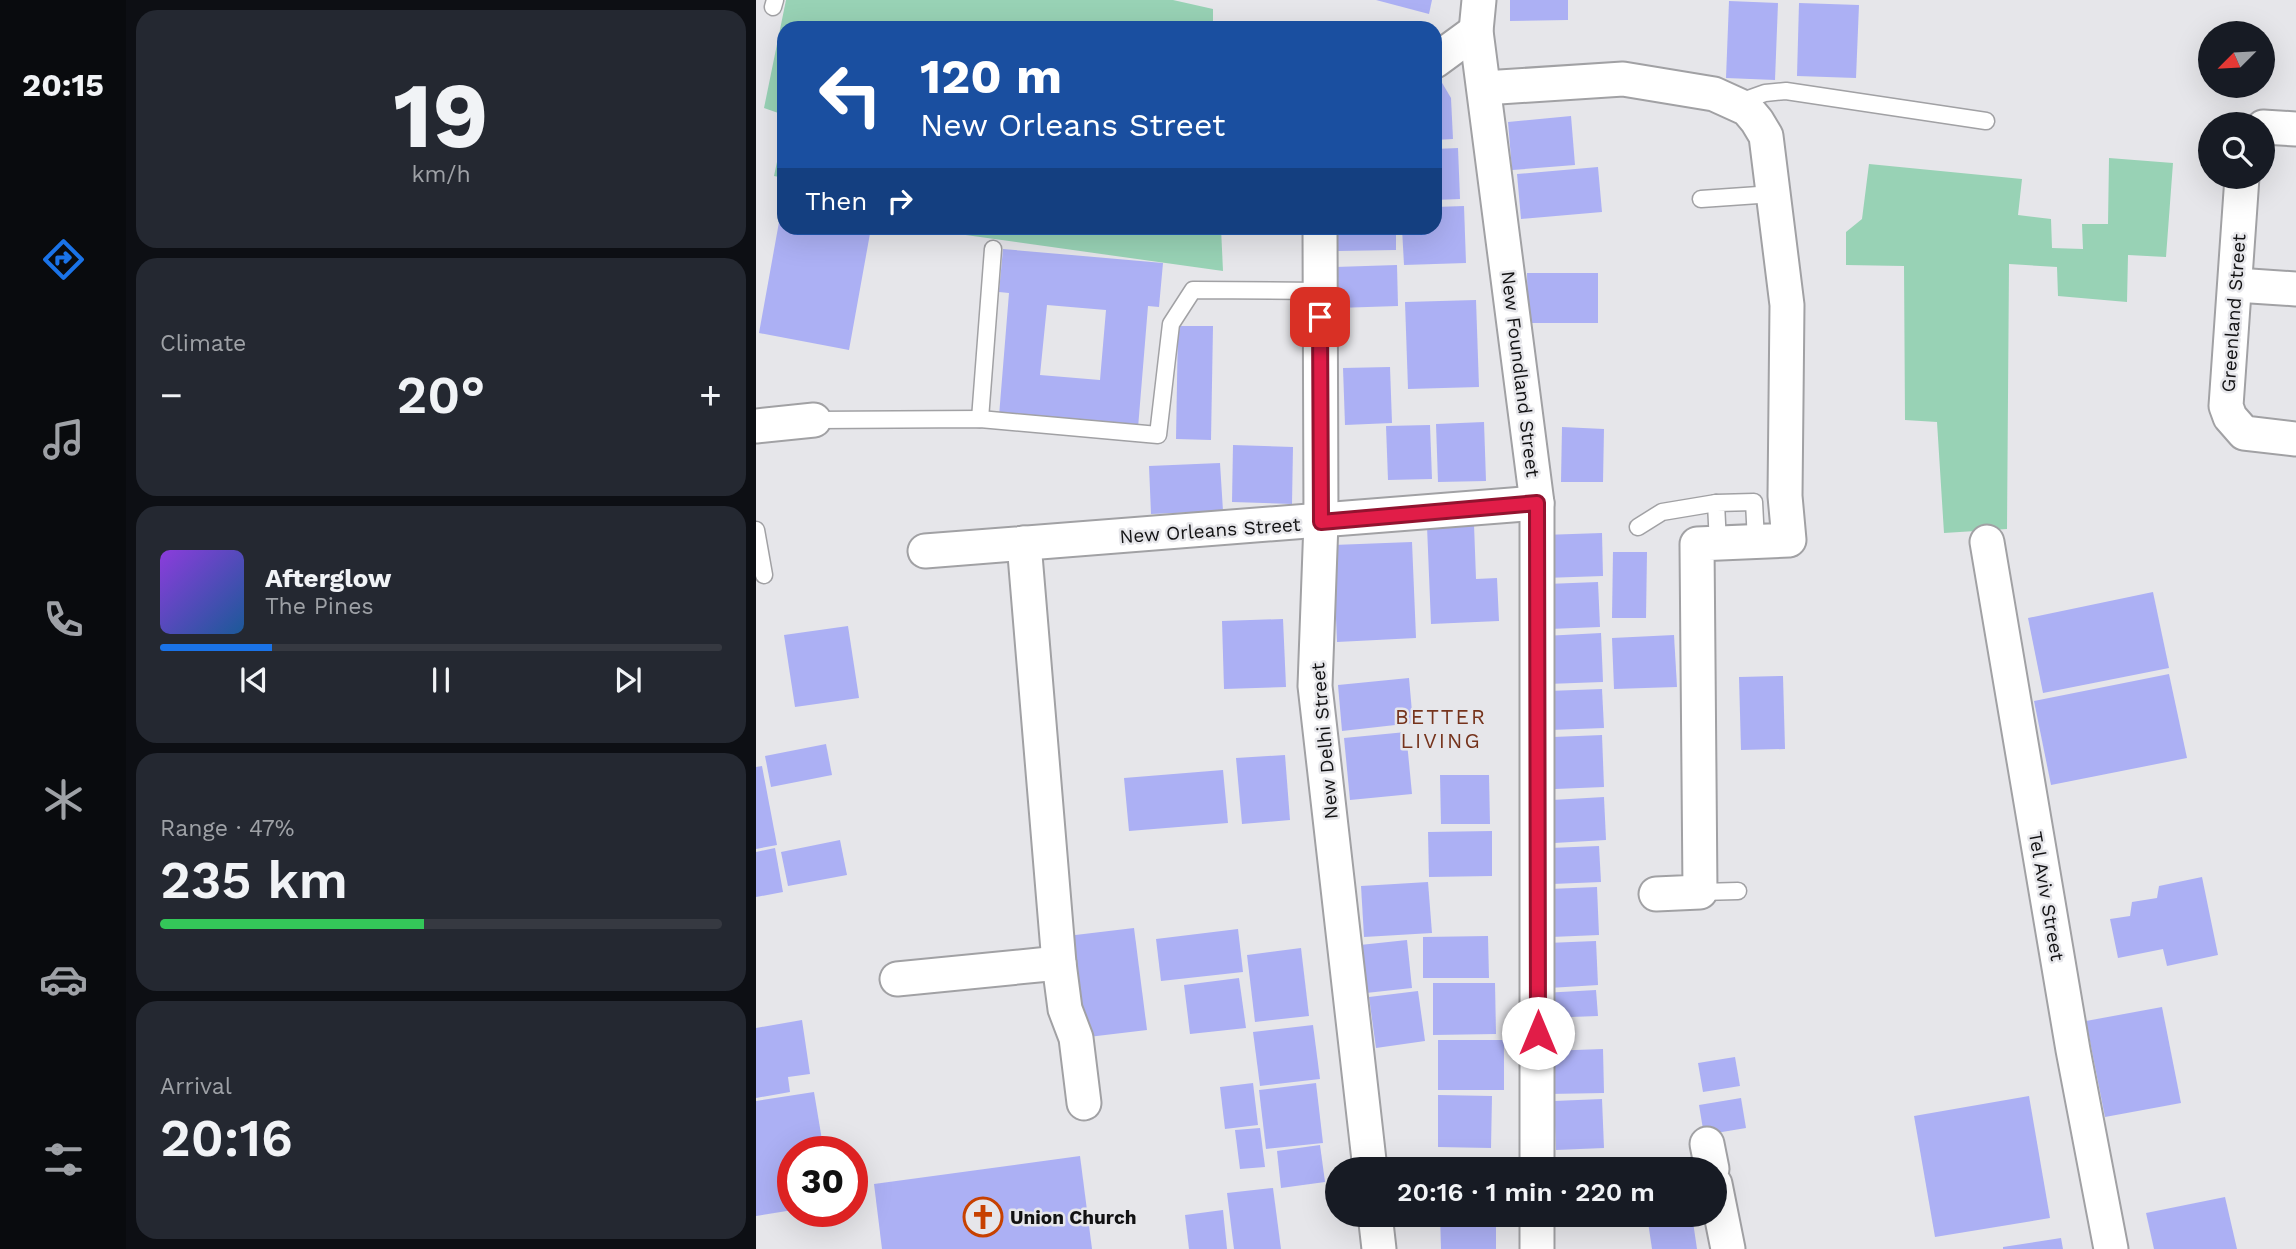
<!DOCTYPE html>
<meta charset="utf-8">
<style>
body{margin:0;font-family:"Work Sans",sans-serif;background:#242831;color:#f1f3f6;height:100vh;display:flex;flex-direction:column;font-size:26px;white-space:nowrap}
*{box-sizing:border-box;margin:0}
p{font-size:23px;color:#9ea1a6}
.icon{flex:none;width:38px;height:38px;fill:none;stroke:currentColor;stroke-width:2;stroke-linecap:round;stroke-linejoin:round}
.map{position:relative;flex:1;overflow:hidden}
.sheet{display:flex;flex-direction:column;gap:10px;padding:10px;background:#0d0f14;width:630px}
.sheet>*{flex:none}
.top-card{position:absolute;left:21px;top:21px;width:665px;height:214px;border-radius:21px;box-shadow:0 7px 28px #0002;background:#1a4fa0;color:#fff;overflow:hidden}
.needle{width:46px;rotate:246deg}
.buttons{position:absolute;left:1442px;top:21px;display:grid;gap:14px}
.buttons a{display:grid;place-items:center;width:77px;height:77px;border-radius:50%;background:#171b24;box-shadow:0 7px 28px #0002;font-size:35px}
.speed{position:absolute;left:21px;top:1136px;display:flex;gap:14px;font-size:35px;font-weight:700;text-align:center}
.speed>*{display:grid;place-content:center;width:91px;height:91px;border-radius:50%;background:#171b24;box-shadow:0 7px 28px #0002;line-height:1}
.speed .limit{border:10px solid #d22;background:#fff;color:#111}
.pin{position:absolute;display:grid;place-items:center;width:60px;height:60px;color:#fff;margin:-30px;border-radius:14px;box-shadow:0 4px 10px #0006}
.me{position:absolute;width:77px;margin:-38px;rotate:0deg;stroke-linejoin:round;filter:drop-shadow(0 0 5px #0008)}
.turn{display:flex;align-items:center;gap:24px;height:147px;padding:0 28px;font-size:32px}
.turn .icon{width:91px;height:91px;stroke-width:2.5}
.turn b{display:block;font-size:49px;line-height:60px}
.then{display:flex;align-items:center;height:66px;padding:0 28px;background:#0003;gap:14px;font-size:26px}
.big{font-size:52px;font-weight:600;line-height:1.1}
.sheet .widget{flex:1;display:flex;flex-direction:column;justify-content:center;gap:10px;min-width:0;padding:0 24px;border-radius:21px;background:#242831}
.sheet .dial{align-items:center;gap:0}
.dial b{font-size:91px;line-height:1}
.song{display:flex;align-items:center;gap:21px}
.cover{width:84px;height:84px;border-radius:10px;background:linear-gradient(135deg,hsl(270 70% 55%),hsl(210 70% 35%))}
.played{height:7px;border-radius:4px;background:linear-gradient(90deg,#1a73e8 20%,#363941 20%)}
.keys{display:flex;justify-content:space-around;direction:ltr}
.heat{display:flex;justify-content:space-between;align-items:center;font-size:38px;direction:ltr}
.charge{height:10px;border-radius:5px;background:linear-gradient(90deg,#34c759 47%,#363941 0)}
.trip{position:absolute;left:569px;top:1157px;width:402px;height:70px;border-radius:35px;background:#171b24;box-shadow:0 7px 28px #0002;font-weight:600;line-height:70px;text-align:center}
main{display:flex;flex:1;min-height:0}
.tab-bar{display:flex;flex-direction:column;width:126px;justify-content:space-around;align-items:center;background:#090b0e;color:#9ea1a6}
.tab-bar .icon{width:49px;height:49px}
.tab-bar .current{color:#1a73e8}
.tab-bar b{font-size:32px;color:#f1f3f6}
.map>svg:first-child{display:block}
</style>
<main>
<nav class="tab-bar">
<b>20:15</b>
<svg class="icon current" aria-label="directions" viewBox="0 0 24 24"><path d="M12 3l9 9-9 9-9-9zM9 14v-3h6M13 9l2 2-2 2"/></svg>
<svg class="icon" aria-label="music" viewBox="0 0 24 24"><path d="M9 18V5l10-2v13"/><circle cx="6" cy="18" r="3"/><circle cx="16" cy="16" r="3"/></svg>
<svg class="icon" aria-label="phone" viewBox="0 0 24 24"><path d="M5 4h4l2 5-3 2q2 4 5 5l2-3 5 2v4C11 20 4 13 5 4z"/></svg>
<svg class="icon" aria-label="climate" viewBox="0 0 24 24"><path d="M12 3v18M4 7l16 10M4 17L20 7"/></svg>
<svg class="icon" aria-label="car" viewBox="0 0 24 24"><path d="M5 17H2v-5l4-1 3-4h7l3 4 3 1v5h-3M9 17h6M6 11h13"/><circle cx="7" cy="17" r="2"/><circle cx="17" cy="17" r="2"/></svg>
<svg class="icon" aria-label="filters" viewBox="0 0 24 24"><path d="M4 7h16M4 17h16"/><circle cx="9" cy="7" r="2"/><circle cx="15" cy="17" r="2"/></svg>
</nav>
<section class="sheet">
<div class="widget dial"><b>19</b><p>km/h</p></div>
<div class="widget"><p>Climate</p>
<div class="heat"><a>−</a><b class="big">20°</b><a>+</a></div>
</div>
<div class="widget">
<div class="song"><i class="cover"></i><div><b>Afterglow</b><p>The Pines</p></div></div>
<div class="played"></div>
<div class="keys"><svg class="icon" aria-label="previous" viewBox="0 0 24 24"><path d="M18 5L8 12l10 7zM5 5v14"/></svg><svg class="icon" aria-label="pause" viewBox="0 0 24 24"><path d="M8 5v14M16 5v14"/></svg><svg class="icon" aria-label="next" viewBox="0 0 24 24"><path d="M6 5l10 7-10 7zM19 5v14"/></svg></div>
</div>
<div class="widget"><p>Range · 47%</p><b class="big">235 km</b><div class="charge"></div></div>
<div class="widget"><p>Arrival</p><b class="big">20:16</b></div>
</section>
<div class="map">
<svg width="1540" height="1249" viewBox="0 0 1540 1249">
<rect width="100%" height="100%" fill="#e6e6ea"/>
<g fill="#98d2b5">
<path d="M 30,0 L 417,0 L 457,9 L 457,28 L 28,28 L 28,115 L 8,108 Z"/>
<path d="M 28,129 L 28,178 L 18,176 Z"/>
<path d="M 1353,158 L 1417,163 L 1410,257 L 1372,255 L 1371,302 L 1302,296 L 1301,267 L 1253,264 L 1251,529 L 1188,533 L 1181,422 L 1149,420 L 1148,266 L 1090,265 L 1090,232 L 1106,219 L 1113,164 L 1266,179 L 1262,215 L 1295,219 L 1296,248 L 1327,249 L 1326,224 L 1352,224 Z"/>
<path d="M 179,228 L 465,228 L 467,271 L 188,232 Z"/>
</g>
<g fill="#acb0f4" fill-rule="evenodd">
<path d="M 620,0 L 676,0 L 673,14 Z"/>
<path d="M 754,0 L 812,0 L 812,20 L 754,21 Z"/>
<path d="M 973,1 L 1022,3 L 1019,80 L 970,78 Z"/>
<path d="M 1043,3 L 1103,5 L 1100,78 L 1041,76 Z"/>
<path d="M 679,80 L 685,81 L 695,98 L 697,139 L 679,140 Z"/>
<path d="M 815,116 L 819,165 L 756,170 L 752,122 Z"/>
<path d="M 702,148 L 704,199 L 679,200 L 679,149 Z"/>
<path d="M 842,167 L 846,212 L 765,219 L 761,174 Z"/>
<path d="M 27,200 L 28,228 L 115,228 L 93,350 L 3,333 Z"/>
<path d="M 708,206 L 710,263 L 648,265 L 646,228 L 679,228 L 679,207 Z"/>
<path d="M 582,228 L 640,228 L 640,250 L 582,251 Z"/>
<path d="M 247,249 L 407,263 L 403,307 L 392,306 L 382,428 L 243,416 L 253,293 L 243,292 ZM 291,305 L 350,310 L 344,380 L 284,375 Z"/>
<path d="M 641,265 L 642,306 L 581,308 L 579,267 Z"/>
<path d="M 771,273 L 842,273 L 842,323 L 772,323 Z"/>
<path d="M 720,300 L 723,387 L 652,389 L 649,302 Z"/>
<path d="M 422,326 L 457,326 L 455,440 L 420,439 Z"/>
<path d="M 634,367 L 636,423 L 589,425 L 587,368 Z"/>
<path d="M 728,422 L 730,481 L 682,482 L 680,424 Z"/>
<path d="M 674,425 L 676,479 L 632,480 L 630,426 Z"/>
<path d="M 806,427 L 848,429 L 847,482 L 805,482 Z"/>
<path d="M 477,445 L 537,447 L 536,504 L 476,502 Z"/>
<path d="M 464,463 L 467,511 L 395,514 L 393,466 Z"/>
<path d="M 718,524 L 720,579 L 741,578 L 743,621 L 675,624 L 671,526 Z"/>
<path d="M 846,533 L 847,576 L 788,578 L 787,535 Z"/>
<path d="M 656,542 L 660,638 L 581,642 L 577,545 Z"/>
<path d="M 857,552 L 891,552 L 890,618 L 856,618 Z"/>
<path d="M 842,582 L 844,627 L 793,629 L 791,584 Z"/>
<path d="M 1397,592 L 1413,668 L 1287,693 L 1272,618 Z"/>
<path d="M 527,619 L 530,687 L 468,689 L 466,621 Z"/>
<path d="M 92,626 L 103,698 L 39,707 L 28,635 Z"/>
<path d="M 845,633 L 847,682 L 791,684 L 788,636 Z"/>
<path d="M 918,635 L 921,687 L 858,689 L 856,638 Z"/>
<path d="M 1413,674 L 1431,758 L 1295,785 L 1278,701 Z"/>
<path d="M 1027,676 L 1029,749 L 985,750 L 983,677 Z"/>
<path d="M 653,678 L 657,723 L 586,731 L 582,685 Z"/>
<path d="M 846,689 L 848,728 L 794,730 L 792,691 Z"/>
<path d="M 650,732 L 656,794 L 594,800 L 588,738 Z"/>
<path d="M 846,735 L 848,787 L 799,789 L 797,737 Z"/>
<path d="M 70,744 L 76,775 L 15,787 L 9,756 Z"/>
<path d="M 529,755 L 534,820 L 486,824 L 480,758 Z"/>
<path d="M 6,766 L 21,845 L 0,849 L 0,767 Z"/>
<path d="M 467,770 L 472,823 L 373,831 L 368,778 Z"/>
<path d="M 684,775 L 733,775 L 734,824 L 685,824 Z"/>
<path d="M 848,797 L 850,840 L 798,843 L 796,800 Z"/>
<path d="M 736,831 L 736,876 L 673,877 L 672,832 Z"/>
<path d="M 84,840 L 91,875 L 32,886 L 25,852 Z"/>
<path d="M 843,846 L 845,882 L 796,884 L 794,848 Z"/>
<path d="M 19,848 L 27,892 L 0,897 L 0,852 Z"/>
<path d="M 1446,877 L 1462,955 L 1411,966 L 1407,949 L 1362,958 L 1354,919 L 1374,916 L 1376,902 L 1401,898 L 1403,886 Z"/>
<path d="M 672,882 L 676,933 L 608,937 L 605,886 Z"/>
<path d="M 841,887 L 843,935 L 795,937 L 793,889 Z"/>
<path d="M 378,928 L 391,1030 L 324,1038 L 311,936 Z"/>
<path d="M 482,929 L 487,972 L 405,981 L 400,939 Z"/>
<path d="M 732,936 L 733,978 L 667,978 L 667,937 Z"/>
<path d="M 651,940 L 656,988 L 610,993 L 604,945 Z"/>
<path d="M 840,941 L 842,985 L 793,988 L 791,943 Z"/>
<path d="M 545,948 L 553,1016 L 499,1022 L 491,955 Z"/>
<path d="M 483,978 L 490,1028 L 434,1034 L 428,985 Z"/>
<path d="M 677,983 L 739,983 L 740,1034 L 677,1035 Z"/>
<path d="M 840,990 L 842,1016 L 788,1018 L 787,993 Z"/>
<path d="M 662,991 L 669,1041 L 620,1048 L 613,997 Z"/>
<path d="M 1406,1007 L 1425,1103 L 1349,1117 L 1330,1021 Z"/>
<path d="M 46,1020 L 54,1074 L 32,1077 L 34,1092 L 0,1098 L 0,1028 Z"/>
<path d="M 557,1025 L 564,1079 L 504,1086 L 497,1032 Z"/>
<rect x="682" y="1040" width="66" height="50"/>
<path d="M 847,1049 L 848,1093 L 792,1094 L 791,1051 Z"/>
<path d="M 979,1057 L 984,1086 L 947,1092 L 942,1063 Z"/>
<path d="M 497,1083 L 502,1125 L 469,1129 L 464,1087 Z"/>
<path d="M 560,1083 L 567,1143 L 510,1149 L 503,1090 Z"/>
<path d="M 58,1092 L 68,1152 L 37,1152 L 37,1210 L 0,1216 L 0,1101 Z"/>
<path d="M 682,1095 L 736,1096 L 735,1148 L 682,1147 Z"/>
<path d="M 1273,1096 L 1294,1218 L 1179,1237 L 1158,1116 Z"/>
<path d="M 985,1098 L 990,1128 L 948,1135 L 943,1105 Z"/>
<path d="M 846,1099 L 848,1148 L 800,1150 L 798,1101 Z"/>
<path d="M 504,1128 L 509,1167 L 484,1169 L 479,1130 Z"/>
<path d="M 564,1145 L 569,1182 L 525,1188 L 521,1151 Z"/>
<path d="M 324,1156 L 336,1249 L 126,1249 L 118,1184 Z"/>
<path d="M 517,1188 L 525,1249 L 478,1249 L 471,1193 Z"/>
<path d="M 1469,1197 L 1481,1249 L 1398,1249 L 1390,1213 Z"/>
<path d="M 467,1210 L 471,1249 L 433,1249 L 429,1215 Z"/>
<path d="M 684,1214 L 740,1214 L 740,1249 L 685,1249 Z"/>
<path d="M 936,1215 L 941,1249 L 896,1249 L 892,1222 Z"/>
<path d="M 1305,1238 L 1307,1249 L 1247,1249 L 1247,1247 Z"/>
</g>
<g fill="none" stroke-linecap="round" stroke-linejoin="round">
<defs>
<g id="lane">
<path d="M 17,7 L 19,0"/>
<path d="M 981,103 L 1009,93 L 1030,91 L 1230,121"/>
<path d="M 945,199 L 1017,194"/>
<path d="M 224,419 L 237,249"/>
<path d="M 58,420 L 224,419 L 402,435 L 415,324 L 437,290 L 564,291"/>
<path d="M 882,527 L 906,512 L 960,503"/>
<path d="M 0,530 L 8,575"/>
<path d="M 962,544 L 960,503 L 998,502 L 1000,541"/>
<path d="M 944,892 L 982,891"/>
</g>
<g id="street">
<path d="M 723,0 L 720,31 L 781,503 L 781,1169"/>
<path d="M 679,61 L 720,31"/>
<path d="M 728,88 L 867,79 L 958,94 L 991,109 L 1001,121 L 1010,136 L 1031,305 L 1029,496 L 1033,540 L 941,544 L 944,892 L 900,894"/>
<path d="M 1507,127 L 1540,129"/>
<path d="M 1486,177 L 1470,406 L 1474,417 L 1488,433 L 1540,439"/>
<path d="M 564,228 L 565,522 L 559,686 L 614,1169"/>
<path d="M 1480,285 L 1540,289"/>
<path d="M 0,426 L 58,420"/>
<path d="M 1231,542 L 1317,1050 L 1355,1249"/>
<path d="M 268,543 L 303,963 L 309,1009 L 320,1038 L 328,1103"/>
<path d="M 169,551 L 781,503"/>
<path d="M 141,979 L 303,963"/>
<path d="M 951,1144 L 956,1169"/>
<path d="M 959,1184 L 972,1249"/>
<path d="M 619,1214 L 623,1249"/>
<path d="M 781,1249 L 781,1214"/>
</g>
</defs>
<use href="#lane" stroke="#a1a1a4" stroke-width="19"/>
<use href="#street" stroke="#a1a1a4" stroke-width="37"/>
<use href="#lane" stroke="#fff" stroke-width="16"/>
<use href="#street" stroke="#fff" stroke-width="33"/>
</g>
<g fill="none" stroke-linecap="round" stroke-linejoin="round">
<defs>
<path id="route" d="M 564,317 L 565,522 L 781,503 L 782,1033"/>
</defs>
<use href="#route" stroke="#92132f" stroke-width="18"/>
<use href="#route" stroke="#e11d48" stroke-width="12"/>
</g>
<defs>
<symbol id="church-ring" viewBox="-11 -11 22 22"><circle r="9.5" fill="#e6e6ea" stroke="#c74100" stroke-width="1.5"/><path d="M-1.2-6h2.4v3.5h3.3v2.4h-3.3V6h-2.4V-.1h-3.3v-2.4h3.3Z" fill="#c74100"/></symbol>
</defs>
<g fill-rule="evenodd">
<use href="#church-ring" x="205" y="1195" width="44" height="44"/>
</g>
<g text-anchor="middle" stroke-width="5" stroke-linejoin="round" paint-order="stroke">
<g font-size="19" fill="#121213" stroke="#e6e6ea">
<text transform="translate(1477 313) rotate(-86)" y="7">Greenland Street</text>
<text transform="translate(765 374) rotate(83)" y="7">New Foundland Street</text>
<text transform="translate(454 530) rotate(-4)" y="7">New Orleans Street</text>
<text transform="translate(568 741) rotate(-95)" y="7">New Delhi Street</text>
<text transform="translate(1291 896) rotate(80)" y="7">Tel Aviv Street</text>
</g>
<g font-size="19" font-weight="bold" fill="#121213" stroke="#e6e6ea" text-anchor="start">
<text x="254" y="1224">Union Church</text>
</g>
<g font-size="21" letter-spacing="2" fill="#75331c" stroke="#e6e6ea">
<text x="685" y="724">BETTER<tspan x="685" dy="24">LIVING</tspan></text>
</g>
</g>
</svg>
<div class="buttons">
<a><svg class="needle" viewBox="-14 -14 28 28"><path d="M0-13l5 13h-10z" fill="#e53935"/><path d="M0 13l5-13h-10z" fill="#9ea1a6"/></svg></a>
<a><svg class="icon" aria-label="search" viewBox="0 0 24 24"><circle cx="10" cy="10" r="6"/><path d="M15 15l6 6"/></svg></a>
</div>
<div class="speed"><div class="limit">30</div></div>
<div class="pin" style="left:564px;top:317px;background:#d93025"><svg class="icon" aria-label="arrive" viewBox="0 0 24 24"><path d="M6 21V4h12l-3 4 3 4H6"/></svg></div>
<svg class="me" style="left:782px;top:1033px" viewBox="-20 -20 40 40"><circle r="19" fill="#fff"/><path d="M0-13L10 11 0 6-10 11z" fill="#e11d48"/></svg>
<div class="trip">20:16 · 1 min · 220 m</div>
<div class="top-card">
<div class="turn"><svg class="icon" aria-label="left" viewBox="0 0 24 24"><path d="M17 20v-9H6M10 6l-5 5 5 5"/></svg><div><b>120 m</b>New Orleans Street</div></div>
<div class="then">Then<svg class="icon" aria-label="right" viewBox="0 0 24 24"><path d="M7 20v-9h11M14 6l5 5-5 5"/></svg></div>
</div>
</div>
</main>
